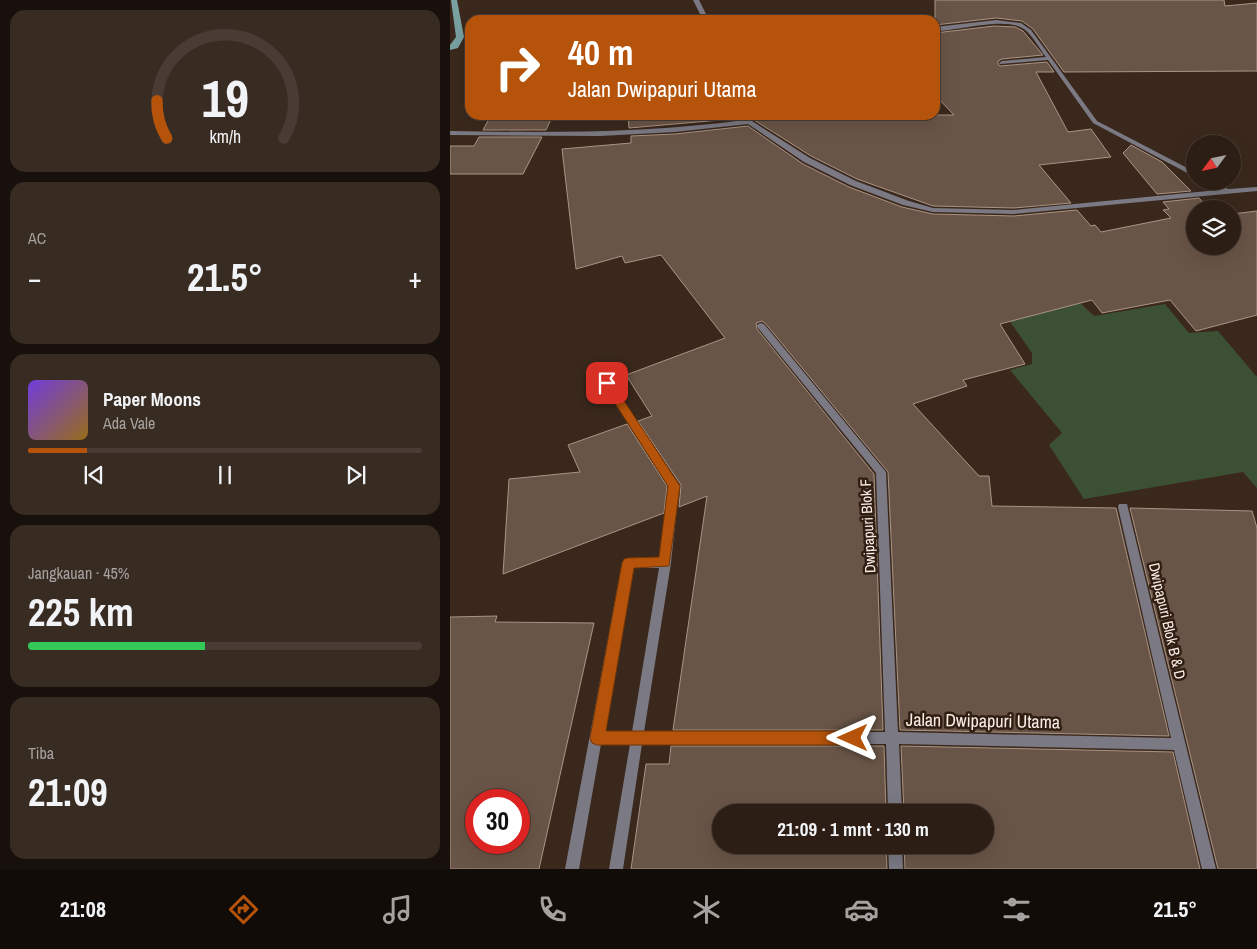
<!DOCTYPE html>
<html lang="id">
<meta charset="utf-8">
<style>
body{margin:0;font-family:"Archivo Narrow",sans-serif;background:#382b22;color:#f1f3f6;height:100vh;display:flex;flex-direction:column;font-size:19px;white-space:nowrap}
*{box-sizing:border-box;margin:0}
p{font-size:16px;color:#a6a2a0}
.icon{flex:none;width:28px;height:28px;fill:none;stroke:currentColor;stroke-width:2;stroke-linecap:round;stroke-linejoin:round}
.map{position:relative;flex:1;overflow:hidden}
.drawer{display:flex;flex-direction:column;gap:10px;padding:10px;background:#18100c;width:450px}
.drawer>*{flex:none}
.hud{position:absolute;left:15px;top:15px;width:475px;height:105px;border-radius:15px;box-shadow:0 5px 20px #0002,0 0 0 1px #483c34;background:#b45309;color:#fff;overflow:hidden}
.needle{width:32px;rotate:237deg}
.controls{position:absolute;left:736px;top:135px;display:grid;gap:10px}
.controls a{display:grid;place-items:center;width:55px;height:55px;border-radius:50%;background:#2c1e15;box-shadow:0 5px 20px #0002,0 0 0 1px #483c34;font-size:25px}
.speed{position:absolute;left:15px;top:789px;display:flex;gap:10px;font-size:25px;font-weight:700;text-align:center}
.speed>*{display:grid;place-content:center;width:65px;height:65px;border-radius:50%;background:#2c1e15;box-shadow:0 5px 20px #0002,0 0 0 1px #483c34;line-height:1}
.speed .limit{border:8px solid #d22;background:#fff;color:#111}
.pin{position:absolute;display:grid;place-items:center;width:42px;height:42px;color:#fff;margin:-21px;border-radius:10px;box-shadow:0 2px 8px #0006}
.me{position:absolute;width:55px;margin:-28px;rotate:270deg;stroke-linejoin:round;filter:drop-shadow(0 0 4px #0008)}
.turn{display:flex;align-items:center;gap:18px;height:105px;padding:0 20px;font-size:22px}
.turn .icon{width:65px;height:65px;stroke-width:2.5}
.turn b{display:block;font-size:35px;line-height:42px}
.big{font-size:38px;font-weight:700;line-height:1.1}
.drawer .card{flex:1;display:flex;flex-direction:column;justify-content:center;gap:8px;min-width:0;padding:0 18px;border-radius:15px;background:#382b22}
.drawer .dial{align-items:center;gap:0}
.dial svg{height:130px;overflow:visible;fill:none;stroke:#483c34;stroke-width:7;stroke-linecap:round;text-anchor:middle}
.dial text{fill:#f1f3f6;stroke:none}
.song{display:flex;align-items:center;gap:15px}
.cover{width:60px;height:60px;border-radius:8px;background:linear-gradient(135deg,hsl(260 70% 55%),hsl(40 70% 35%))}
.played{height:5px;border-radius:2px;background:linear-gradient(90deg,#b45309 15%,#483c34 15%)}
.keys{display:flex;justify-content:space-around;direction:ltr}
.heat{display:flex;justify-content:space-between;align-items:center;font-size:28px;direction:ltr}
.charge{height:8px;border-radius:4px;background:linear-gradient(90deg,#34c759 45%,#483c34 0)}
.trip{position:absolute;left:262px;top:804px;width:282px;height:50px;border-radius:25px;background:#2c1e15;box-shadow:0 5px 20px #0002,0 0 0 1px #483c34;font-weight:700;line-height:50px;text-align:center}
.tab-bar{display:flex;height:80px;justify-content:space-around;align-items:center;background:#120c08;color:#a6a2a0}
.tab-bar .icon{width:35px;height:35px}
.tab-bar .active{color:#b45309}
.tab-bar b{font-size:22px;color:#f1f3f6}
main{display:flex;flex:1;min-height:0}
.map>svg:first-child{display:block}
</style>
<main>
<section class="drawer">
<div class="card dial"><svg viewBox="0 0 100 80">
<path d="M14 69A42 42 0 1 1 86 69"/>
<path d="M14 69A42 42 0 0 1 8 46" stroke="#b45309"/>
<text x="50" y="56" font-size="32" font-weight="700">19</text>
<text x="50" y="72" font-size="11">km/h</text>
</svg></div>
<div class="card"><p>AC</p>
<div class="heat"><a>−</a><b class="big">21.5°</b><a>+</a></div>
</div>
<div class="card">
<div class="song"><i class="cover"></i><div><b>Paper Moons</b><p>Ada Vale</p></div></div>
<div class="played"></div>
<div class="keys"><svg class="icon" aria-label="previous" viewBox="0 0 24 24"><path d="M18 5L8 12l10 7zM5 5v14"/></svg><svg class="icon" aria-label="pause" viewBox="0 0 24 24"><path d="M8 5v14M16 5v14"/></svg><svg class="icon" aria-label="next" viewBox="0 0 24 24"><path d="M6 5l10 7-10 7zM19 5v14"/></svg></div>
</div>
<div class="card"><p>Jangkauan · 45%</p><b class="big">225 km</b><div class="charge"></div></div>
<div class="card"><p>Tiba</p><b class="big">21:09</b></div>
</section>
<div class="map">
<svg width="807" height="869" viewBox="0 0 807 869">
<rect width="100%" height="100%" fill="#3a281c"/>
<path fill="#3c5033" d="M 602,276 L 644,316 L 715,304 L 739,333 L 768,331 L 807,377 L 807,488 L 793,472 L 634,499 L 599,445 L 612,433 L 560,370 L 582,364 L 582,353 L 536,287 Z"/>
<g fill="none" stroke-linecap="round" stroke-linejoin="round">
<path fill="#7aa1a2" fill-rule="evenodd" d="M 1,0 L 7,0 L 14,37 L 8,48 L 0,50 L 0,45 L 6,37 Z"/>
</g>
<g fill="#695547" stroke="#aa9484" fill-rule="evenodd">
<path d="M 485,0 L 774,0 L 775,6 L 807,3 L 807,71 L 614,72 L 583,29 L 572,21 L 546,18 L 485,25 Z"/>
<path d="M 544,26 L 565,27 L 573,31 L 593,55 L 552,59 L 548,61 L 548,64 L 550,66 L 597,62 L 604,72 L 586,72 L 618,132 L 641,129 L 661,157 L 589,165 L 621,203 L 564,208 L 483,206 L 407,179 L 361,156 L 304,120 L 302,115 L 504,115 L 485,95 L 485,33 Z"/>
<path d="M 41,115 L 103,115 L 96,130 L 33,130 Z"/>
<path d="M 178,115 L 292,115 L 293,118 L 179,128 Z"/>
<path d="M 298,126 L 353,164 L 399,187 L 452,207 L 483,214 L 564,216 L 627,210 L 641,226 L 645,225 L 651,232 L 721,218 L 713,210 L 719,209 L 713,202 L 749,198 L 759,209 L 745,209 L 745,246 L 782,246 L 782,214 L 807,211 L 807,315 L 746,331 L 720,300 L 652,313 L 642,300 L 550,324 L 575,364 L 513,380 L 517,386 L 463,404 L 529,476 L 539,476 L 542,506 L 666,508 L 719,736 L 450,730 L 438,472 L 315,323 L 312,321 L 306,323 L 307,329 L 424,474 L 433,730 L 223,730 L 257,496 L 229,507 L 231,485 L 188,421 L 202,416 L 176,375 L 275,338 L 211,255 L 175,263 L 172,256 L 126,269 L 112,149 L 181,143 L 181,136 L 225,134 Z"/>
<path d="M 29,137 L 92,137 L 73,174 L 0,174 L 0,146 L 24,146 Z"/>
<path d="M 681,145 L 712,162 L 741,191 L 707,194 L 673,153 Z"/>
<path d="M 177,424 L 217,486 L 214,513 L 53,574 L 59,479 L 130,472 L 118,445 Z"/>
<path d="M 680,508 L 802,511 L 807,528 L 807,869 L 768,869 Z"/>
<path d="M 47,616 L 45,622 L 144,623 L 89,869 L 0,869 L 0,617 ZM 26,800 L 69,800 L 69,842 L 26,842 Z"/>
<path d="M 221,746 L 434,746 L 436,812 L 271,812 L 271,845 L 436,845 L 437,869 L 181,869 L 196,764 L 219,764 Z"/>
<path d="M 451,746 L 723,752 L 750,869 L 455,869 L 454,845 L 536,845 L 536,812 L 454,812 Z"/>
</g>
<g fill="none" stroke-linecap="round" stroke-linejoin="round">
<g fill="#7b7983" fill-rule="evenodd">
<path d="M 243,0 L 249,0 L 259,20 L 253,20 Z"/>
<path d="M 546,20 L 571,23 L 581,30 L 647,121 L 745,172 L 745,177 L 643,123 L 598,60 L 550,64 L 549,63 L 552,61 L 596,57 C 589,48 583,36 574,29 C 555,16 508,31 485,31 L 485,27 Z"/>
<path d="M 294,115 L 300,115 L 302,121 L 360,158 L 406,181 L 459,201 L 483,208 L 564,210 L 768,190 L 753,181 L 763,181 L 778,189 L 807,187 L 807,191 L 564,214 L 483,212 L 453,205 L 400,185 L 354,162 L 298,124 L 225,132 L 150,136 L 0,135 L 0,131 C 99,133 197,133 295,120 Z"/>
<path d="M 311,323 L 314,324 L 436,472 L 448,732 L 721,738 L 668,507 L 669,504 L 677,504 L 766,869 L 752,869 L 724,750 L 449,744 L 452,812 L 438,812 L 436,744 L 192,744 L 173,869 L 159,869 L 180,744 L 151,744 L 129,869 L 115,869 L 172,563 L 174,560 L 178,558 L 210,558 L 219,486 L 154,385 L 152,383 L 154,381 L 160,381 L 229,486 L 221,563 L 194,732 L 435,732 L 426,473 L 308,328 L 307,326 L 308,324 ZM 183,568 L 209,568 L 182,732 L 153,732 Z"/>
<path d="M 438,845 L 452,845 L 453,869 L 439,869 Z"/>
</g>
</g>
<path fill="#b45309" stroke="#753606" d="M 157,380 L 161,381 L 230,486 L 219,566 L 184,568 L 156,731 L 403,731 L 408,733 L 411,738 L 408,743 L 403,745 L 147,745 L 142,743 L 140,738 L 172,563 L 174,559 L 178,558 L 209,557 L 218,486 L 152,383 Z"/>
<g text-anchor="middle" stroke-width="5" stroke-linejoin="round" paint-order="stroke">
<g font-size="15" fill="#faede5" stroke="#301e12">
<text transform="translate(418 526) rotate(-93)" y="5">Dwipapuri Blok F</text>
<text transform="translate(717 621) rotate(77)" y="5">Dwipapuri Blok B &amp; D</text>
</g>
<g font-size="18" fill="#faede5" stroke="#301e12">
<text transform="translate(533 721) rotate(1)" y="6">Jalan Dwipapuri Utama</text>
</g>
</g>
</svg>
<div class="controls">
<a><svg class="needle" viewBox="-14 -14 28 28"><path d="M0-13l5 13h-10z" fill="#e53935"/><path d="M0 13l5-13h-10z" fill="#a6a2a0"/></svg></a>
<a><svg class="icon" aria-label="layers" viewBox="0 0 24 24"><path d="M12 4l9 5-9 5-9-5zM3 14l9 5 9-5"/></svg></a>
</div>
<div class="speed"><div class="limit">30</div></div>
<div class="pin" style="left:157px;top:383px;background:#d93025"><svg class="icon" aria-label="arrive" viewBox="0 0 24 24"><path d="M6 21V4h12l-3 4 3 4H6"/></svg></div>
<svg class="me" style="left:403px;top:738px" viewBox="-20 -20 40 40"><path d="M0-17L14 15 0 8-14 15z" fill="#b45309" stroke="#fff" stroke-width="4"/></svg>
<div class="trip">21:09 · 1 mnt · 130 m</div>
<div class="hud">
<div class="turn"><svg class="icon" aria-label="right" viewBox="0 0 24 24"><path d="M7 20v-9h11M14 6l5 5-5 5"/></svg><div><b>40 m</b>Jalan Dwipapuri Utama</div></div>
</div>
</div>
</main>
<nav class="tab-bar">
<b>21:08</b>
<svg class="icon active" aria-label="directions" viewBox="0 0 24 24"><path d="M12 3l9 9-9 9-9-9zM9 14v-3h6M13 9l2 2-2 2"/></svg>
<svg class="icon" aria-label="music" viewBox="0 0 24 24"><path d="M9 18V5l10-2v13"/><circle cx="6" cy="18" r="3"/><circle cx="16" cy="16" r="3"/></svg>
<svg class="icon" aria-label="phone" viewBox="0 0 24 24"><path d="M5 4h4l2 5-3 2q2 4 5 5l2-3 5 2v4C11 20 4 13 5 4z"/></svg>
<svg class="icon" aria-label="climate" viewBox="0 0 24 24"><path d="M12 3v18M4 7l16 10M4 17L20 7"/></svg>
<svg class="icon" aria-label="car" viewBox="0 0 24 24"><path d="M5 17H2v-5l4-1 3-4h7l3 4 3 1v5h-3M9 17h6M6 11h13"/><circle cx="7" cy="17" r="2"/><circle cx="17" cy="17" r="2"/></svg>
<svg class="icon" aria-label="filters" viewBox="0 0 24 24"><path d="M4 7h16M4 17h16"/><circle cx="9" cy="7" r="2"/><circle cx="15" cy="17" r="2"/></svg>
<b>21.5°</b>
</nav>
